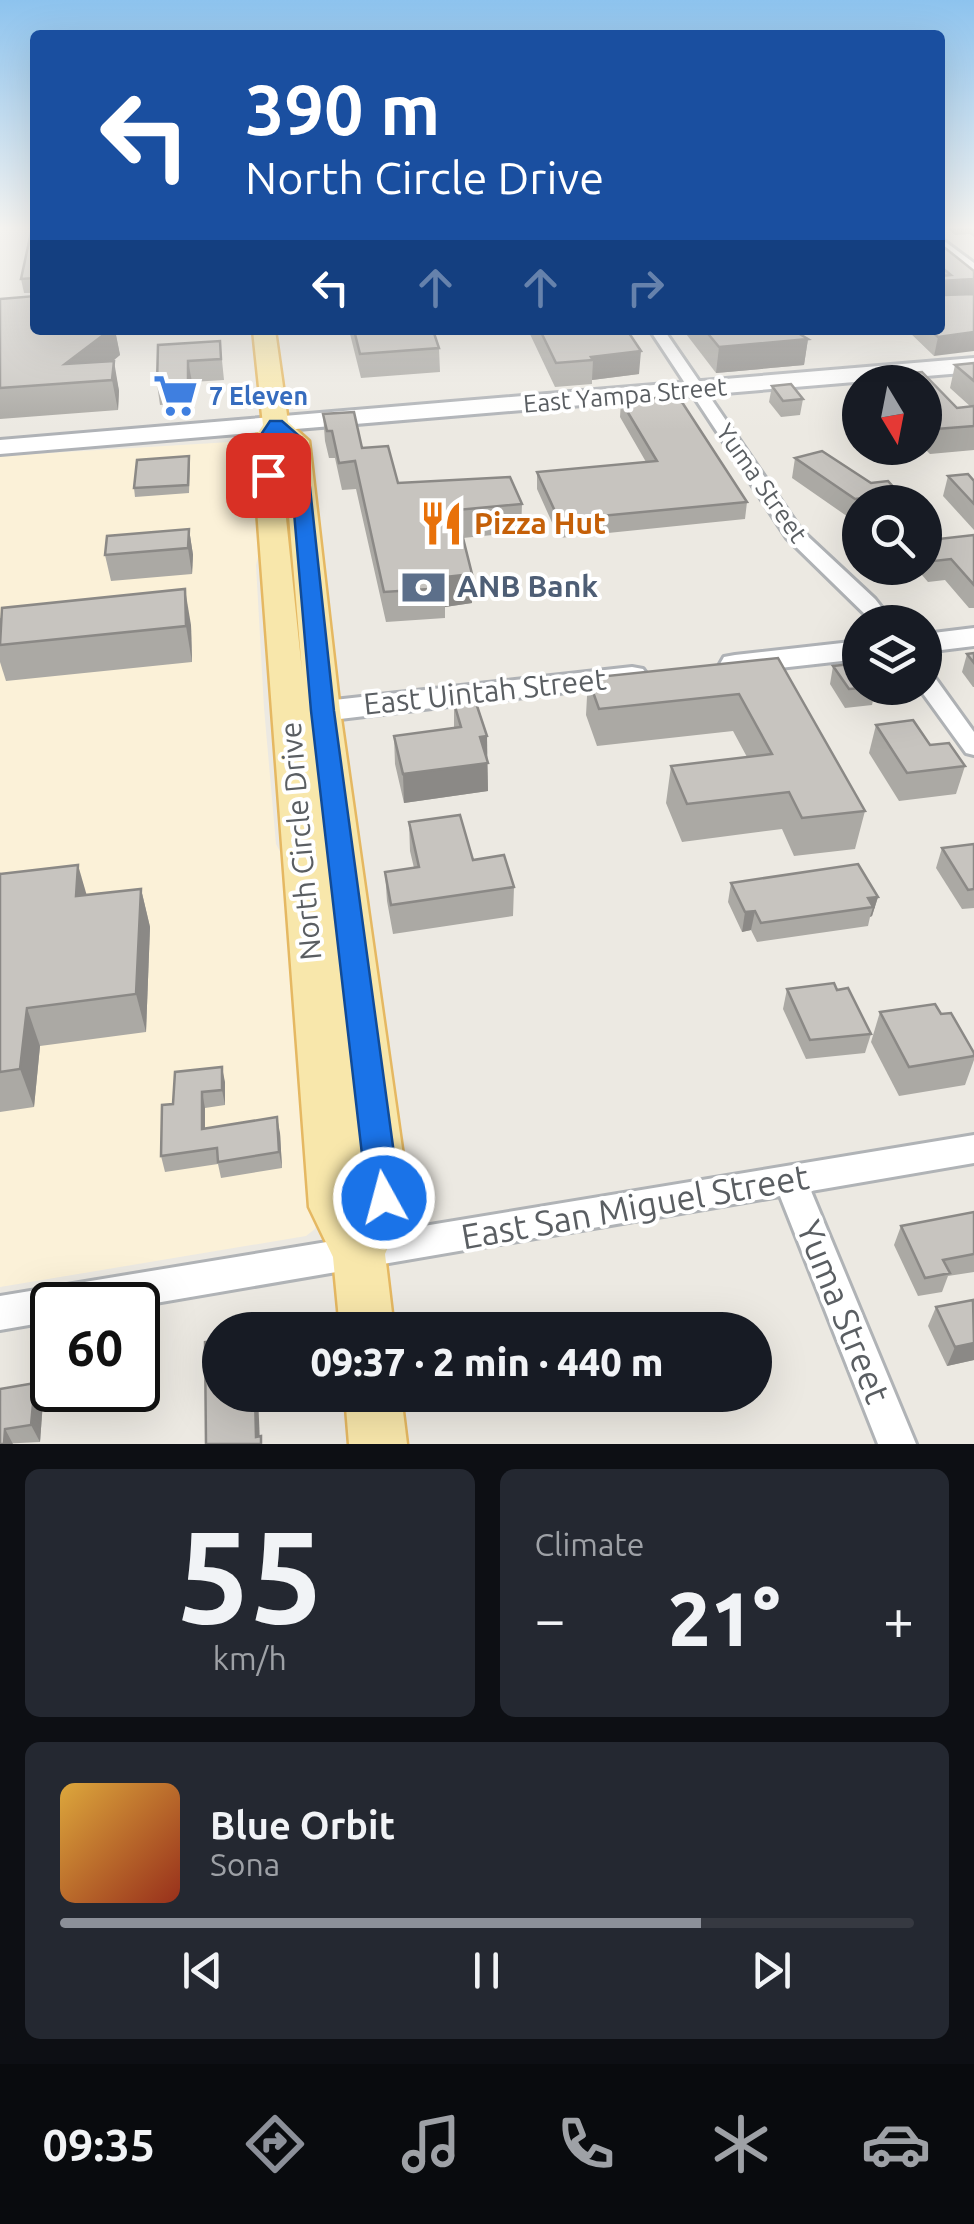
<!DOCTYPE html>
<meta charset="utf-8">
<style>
body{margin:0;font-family:Ubuntu,sans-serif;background:#242831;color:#f1f3f6;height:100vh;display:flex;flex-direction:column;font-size:38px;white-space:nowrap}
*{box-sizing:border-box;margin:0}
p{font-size:32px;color:#9ea1a6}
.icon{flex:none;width:55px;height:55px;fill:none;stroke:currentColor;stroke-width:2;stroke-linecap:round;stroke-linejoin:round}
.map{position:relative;height:1444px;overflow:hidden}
.side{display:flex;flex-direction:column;gap:25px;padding:25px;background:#0d0f14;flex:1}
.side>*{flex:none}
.guide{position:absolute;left:30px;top:30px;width:915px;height:305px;border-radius:10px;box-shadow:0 10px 40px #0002;background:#1a4fa0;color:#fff;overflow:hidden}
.needle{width:65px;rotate:170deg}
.tools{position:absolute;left:842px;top:365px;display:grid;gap:20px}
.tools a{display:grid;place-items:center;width:100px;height:100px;border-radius:50%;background:#171b24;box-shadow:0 10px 40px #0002;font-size:50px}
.speed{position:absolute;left:30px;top:1282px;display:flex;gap:20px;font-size:50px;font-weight:700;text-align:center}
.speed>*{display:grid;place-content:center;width:130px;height:130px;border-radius:50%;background:#171b24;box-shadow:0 10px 40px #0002;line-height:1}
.speed .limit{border:5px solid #111;border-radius:15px;background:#fff;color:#111}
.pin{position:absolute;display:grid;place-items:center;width:85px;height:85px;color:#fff;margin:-42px;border-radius:20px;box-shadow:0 5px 15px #0006}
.me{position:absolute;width:110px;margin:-55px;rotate:353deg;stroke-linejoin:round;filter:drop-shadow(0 0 8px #0008)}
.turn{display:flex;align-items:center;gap:35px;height:210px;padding:0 50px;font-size:45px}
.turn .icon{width:130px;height:130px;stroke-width:2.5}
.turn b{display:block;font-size:70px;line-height:85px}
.lanes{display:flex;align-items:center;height:95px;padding:0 50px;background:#0003;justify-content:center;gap:50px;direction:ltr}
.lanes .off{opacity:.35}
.big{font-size:75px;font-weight:800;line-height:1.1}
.side .tile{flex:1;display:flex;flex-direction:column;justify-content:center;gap:15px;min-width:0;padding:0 35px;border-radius:15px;background:#242831}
.side .dial{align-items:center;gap:0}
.dial b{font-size:130px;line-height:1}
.song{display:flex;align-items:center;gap:30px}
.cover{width:120px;height:120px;border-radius:15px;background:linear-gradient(135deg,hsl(40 70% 55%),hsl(10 70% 35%))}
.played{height:10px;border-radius:5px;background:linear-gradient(90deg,#8c9099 75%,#363941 75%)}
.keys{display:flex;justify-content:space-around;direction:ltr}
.heat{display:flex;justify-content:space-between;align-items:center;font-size:55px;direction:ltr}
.side .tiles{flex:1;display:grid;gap:25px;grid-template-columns:1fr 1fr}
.tile:last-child{grid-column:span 2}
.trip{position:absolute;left:202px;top:1312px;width:570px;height:100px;border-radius:50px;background:#171b24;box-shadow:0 10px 40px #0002;font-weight:800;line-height:100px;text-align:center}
.tabs{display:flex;height:160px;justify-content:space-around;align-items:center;background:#090b0e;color:#9ea1a6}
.tabs .icon{width:70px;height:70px}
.tabs .active{color:#8c9099}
.tabs b{font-size:45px;color:#f1f3f6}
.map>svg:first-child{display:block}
</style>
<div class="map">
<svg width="974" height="1444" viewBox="0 0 974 1444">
<rect width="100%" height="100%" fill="#ece9e2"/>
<path fill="#fbf1d8" d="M 247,441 L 256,449 L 262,541 L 256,565 L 264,708 L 276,844 L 290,870 L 317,1220 L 315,1229 L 306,1236 L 0,1287 L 0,456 Z"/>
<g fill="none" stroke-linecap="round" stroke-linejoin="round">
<defs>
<g id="street">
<path d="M 940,238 L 974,263 L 974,274 L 940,248 Z"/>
<path d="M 650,330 L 664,330 L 801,530 L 875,599 L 893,622 L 873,622 L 787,538 Z"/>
<path d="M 925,673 L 933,675 L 974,732 L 974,755 L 966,753 L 919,688 L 925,688 Z"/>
<path d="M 974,1135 L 974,1163 L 811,1191 L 916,1444 L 878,1444 L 780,1196 L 138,1306 L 52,1305 L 52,1321 L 0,1330 L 0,1296 Z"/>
</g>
<g id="secondary">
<path d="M 974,358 L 974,372 L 0,454 L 0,440 Z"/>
<path d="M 974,628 L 974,646 L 925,652 L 925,634 Z"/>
<path d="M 860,641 L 860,659 L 735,673 L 724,671 L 720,664 L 724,657 L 735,655 Z"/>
<path d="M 632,667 L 643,669 L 648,676 L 643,683 L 298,724 L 287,721 L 282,714 L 287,707 L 298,704 Z"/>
</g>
<g id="primary">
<path d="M 253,330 L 275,330 L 288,422 L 309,441 L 340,711 L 409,1198 L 385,1254 L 394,1330 L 340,1330 L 333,1257 L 309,1207 L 252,442 L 263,425 ZM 279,440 L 283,444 L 302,671 L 278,442 Z"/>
<path d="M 345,1395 L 401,1395 L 407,1444 L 349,1444 Z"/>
</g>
</defs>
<use href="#street" stroke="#b0b3b6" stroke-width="6"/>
<use href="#secondary" stroke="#afb2b6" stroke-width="6"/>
<use href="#primary" stroke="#e5b862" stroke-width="5"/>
<use href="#street" fill="#fff" fill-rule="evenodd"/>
<use href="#secondary" fill="#fff" fill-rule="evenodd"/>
<use href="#primary" fill="#f8e7ab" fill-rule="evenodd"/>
</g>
<g fill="#aba9a4">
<path d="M 35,228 L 35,293 L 24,293 L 21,279 Z"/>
<path d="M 947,228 L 974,228 L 974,237 L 970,234 L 955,235 Z"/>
<path d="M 940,244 L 974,271 L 934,356 L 907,330 L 940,330 Z"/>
<path d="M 0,299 L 35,330 L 115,330 L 120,355 L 113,361 L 119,391 L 118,410 L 0,419 Z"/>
<path d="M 349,330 L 433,330 L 439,348 L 440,372 L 361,378 Z"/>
<path d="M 528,330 L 627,330 L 639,374 L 592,380 L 592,384 L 555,387 Z"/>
<path d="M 683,330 L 793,330 L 808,339 L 804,365 L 716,373 Z"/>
<path d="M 220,341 L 224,380 L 192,382 L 191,403 L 160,405 L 157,384 Z"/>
<path d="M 974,363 L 974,450 L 930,454 L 924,448 L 925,382 L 882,382 L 883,375 L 922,372 L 957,408 L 971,407 L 950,388 L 955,365 Z"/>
<path d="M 772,386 L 803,399 L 800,415 L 781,417 L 769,402 Z"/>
<path d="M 621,401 L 747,502 L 745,519 L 559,538 L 537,489 L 537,472 L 646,462 L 620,417 Z"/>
<path d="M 323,414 L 362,448 L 398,483 L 522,504 L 521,532 L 463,538 L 472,603 L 445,607 L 445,618 L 386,622 L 356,489 L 342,490 L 335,458 L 329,458 L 325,441 Z"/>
<path d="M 189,456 L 190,465 L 189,493 L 135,497 L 134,488 Z"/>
<path d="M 795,458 L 871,483 L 907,502 L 860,502 L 860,518 L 851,519 L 792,478 Z"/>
<path d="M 948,476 L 974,481 L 974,530 L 943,496 Z"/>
<path d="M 925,523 L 939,539 L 974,535 L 974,608 L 969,608 L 945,580 L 928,582 L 916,568 L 925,568 Z"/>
<path d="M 189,529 L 193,555 L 192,574 L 111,581 L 105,555 Z"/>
<path d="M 0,618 L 191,625 L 192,662 L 6,681 L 0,662 Z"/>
<path d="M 974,653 L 974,687 L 973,687 L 962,672 L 967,654 Z"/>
<path d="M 778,658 L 865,811 L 855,849 L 794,856 L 782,829 L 682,842 L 666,803 L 671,766 L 747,757 L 733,731 L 597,746 L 586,715 L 588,678 Z"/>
<path d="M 833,666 L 860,688 L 889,688 L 887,694 L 874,696 L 872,705 L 845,708 L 830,684 Z"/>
<path d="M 454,703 L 487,760 L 488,791 L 404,803 L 395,764 L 394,736 L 454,728 Z"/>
<path d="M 876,725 L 930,745 L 965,766 L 956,794 L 899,801 L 869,753 Z"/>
<path d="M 409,822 L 473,860 L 514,887 L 513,916 L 393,934 L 387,901 L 385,872 L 414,868 L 410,851 Z"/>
<path d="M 974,844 L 974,908 L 962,909 L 936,868 L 942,848 Z"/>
<path d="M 0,872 L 1,874 L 87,895 L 141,889 L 150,927 L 146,1032 L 40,1046 L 34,1107 L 0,1112 Z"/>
<path d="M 731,883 L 878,897 L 872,916 L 870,917 L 868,926 L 757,942 L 751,930 L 742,932 L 728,902 Z"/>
<path d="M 787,989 L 837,990 L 871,1034 L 865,1053 L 806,1059 L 783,1009 Z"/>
<path d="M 880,1012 L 941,1014 L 974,1053 L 974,1060 L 965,1085 L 899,1096 L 871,1042 Z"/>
<path d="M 225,1082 L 225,1105 L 205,1108 L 205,1128 L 280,1133 L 282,1168 L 221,1178 L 218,1164 L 165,1172 L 161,1156 L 173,1104 Z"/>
<path d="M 974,1212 L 974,1272 L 948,1276 L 942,1292 L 918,1296 L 894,1245 L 901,1226 Z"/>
<path d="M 936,1307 L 974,1360 L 947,1366 L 928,1326 Z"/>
<path d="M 0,1389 L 43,1401 L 40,1442 L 0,1444 Z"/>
</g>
<g fill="#8b8986">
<path d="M 974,279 L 974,296 L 940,299 L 941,281 Z"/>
<path d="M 110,330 L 115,330 L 120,355 L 88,381 L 65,364 Z"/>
<path d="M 974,332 L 974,351 L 934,356 L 938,337 Z"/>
<path d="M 808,339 L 804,365 L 716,373 L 719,347 Z"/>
<path d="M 641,351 L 639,374 L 592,380 L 593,360 L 591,357 Z"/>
<path d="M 114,361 L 119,391 L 118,410 L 112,380 Z"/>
<path d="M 188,361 L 192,382 L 191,403 L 188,382 Z"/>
<path d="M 189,529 L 193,555 L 192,574 L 188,548 Z"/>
<path d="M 472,574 L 472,603 L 445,607 L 444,577 Z"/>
<path d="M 185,589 L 191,625 L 192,662 L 186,626 Z"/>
<path d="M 487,736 L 488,791 L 404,803 L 403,774 L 480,737 Z"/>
<path d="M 78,865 L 89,903 L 76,896 Z"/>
<path d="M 141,889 L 150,927 L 146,1032 L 136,994 Z"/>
<path d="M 878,897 L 872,916 L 870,917 L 873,907 L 868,898 Z"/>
<path d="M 755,911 L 751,930 L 742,932 L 745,912 Z"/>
<path d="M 27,1008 L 40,1046 L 34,1107 L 20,1069 Z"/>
<path d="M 222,1067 L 225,1082 L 225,1105 L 222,1090 Z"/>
<path d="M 202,1092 L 205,1108 L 205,1144 L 202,1129 Z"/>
<path d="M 277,1117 L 280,1133 L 282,1168 L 279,1152 Z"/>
<path d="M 974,1343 L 974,1360 L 947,1366 L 955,1347 Z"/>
<path d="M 35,1383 L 43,1401 L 40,1442 L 31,1425 Z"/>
<path d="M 255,1395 L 258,1395 L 260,1444 L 256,1437 Z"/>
<path d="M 5,1429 L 13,1444 L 4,1444 Z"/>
</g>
<g fill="#c7c4bf" stroke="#8b8986" stroke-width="2.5">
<path d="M 32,228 L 35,228 L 35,278 L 21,279 Z"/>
<path d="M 940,244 L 974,271 L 974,279 L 941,281 L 940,292 L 944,295 L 974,294 L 974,332 L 938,337 L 930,330 L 940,330 L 940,276 L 951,275 L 940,266 Z"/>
<path d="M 35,296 L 35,330 L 110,330 L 65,364 L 114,361 L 112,380 L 0,388 L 0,299 Z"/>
<path d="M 354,330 L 433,330 L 439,348 L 360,354 Z"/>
<path d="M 540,330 L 627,330 L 641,351 L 591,357 L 593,360 L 556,363 Z"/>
<path d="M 705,330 L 793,330 L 808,339 L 719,347 Z"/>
<path d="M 220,341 L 221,359 L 188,361 L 188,382 L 157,384 L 158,345 Z"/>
<path d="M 974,363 L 974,381 L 955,365 Z"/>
<path d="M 922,372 L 957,408 L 974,406 L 974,426 L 936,429 L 925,418 L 925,382 L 891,382 L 883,375 Z"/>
<path d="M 791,384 L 803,399 L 783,401 L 772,386 Z"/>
<path d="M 678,396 L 747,502 L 559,520 L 537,472 L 657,461 L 621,401 Z"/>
<path d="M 354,412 L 362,448 L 388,446 L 398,483 L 510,477 L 522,504 L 456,510 L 472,574 L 444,577 L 444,588 L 384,592 L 355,461 L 339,463 L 332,431 L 327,431 L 323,414 Z"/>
<path d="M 822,451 L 871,483 L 888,481 L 907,502 L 884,502 L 879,496 L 855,499 L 795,458 Z"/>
<path d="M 189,456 L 188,485 L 134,488 L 137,460 Z"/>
<path d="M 968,474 L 974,481 L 974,504 L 948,476 Z"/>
<path d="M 925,523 L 939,539 L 974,535 L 974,585 L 951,559 L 934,561 L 925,550 Z"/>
<path d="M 189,529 L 188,548 L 105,555 L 107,536 Z"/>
<path d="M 185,589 L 186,626 L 0,645 L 2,608 Z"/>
<path d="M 974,653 L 974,663 L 967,654 Z"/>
<path d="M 778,658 L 865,811 L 802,818 L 789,792 L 687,804 L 671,766 L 772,754 L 739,694 L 599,709 L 588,678 Z"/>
<path d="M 860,663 L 860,688 L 865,688 L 849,689 L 833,666 Z"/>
<path d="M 475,700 L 487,736 L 480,737 L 488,763 L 403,774 L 394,736 L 461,727 L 454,703 Z"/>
<path d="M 913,720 L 930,745 L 949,743 L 965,766 L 907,773 L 876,725 Z"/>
<path d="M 460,815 L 473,860 L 504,855 L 514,887 L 391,905 L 385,872 L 419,867 L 409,822 Z"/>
<path d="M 974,844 L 974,889 L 968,890 L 942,848 Z"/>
<path d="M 858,864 L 878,897 L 868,898 L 873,907 L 761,923 L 755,911 L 745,912 L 731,883 Z"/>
<path d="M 78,865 L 76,896 L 141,889 L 136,994 L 27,1008 L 20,1069 L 0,1072 L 0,874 Z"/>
<path d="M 834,983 L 837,990 L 848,988 L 871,1034 L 810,1040 L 787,989 Z"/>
<path d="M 935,1004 L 941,1014 L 951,1013 L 974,1053 L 974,1056 L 909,1067 L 880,1012 Z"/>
<path d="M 222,1067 L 222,1090 L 202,1092 L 202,1129 L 277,1117 L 279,1152 L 218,1162 L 217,1148 L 161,1156 L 162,1105 L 173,1104 L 175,1072 Z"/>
<path d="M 974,1212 L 974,1254 L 943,1260 L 950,1273 L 925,1278 L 901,1226 Z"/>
<path d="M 973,1300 L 974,1343 L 955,1347 L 936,1307 Z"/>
<path d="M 220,1340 L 220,1395 L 255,1395 L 256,1437 L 261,1436 L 261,1444 L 206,1444 L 205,1342 Z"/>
<path d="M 35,1383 L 31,1425 L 5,1429 L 4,1444 L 0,1444 L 0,1389 Z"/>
</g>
<linearGradient id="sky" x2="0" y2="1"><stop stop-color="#8dc3ee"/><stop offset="0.53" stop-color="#f6f5f2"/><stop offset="1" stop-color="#f6f5f2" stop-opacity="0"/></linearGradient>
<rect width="974" height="430" fill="url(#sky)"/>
<path fill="#1a73e8" stroke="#114b97" stroke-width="2.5" d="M 270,421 L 282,421 L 305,441 L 334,711 L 400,1198 L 395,1208 L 384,1213 L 372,1208 L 367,1198 L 311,711 L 288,442 L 278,435 L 273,442 L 277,475 L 268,480 L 259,475 L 256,442 Z"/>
<defs>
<symbol id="supermarket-bare" viewBox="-9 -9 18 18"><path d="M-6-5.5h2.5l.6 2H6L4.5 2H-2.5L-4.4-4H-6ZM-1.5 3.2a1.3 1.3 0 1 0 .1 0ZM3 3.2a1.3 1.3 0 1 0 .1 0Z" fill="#3f7fe0" stroke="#fff" stroke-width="2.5" paint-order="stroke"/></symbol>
<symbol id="restaurant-bare" viewBox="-9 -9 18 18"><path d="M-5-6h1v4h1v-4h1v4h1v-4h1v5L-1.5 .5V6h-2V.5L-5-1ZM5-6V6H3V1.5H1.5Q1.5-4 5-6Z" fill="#e8710a" stroke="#fff" stroke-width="2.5" paint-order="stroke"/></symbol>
<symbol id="bank-bare" viewBox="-9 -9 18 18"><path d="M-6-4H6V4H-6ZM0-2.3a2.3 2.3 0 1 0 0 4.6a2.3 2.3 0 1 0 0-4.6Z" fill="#5c6f8a" stroke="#fff" stroke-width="2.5" paint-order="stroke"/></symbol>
</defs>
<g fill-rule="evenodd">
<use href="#supermarket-bare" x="144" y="364" width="63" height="63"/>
<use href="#restaurant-bare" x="410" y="492" width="63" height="63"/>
<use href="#bank-bare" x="392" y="556" width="63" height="63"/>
</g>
<g text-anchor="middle" stroke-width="8" stroke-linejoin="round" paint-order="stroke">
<g font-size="25" fill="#5a5e62" stroke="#fff">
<text transform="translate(625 395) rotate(-5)" y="9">East Yampa Street</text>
<text transform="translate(762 483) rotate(55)" y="9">Yuma Street</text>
</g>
<g font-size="25" font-weight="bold" fill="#366cbe" stroke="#fff" text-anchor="start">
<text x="209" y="405">7 Eleven</text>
</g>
<g font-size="30" font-weight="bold" fill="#c56008" stroke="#fff" text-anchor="start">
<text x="474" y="534">Pizza Hut</text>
</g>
<g font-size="30" font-weight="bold" fill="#4e5e75" stroke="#fff" text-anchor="start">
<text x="457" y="597">ANB Bank</text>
</g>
<g font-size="30" fill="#5a5e62" stroke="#fff">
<text transform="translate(485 692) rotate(-6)" y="10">East Uintah Street</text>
<text transform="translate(301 841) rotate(-95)" y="10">North Circle Drive</text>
</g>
<g font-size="35" fill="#5a5e62" stroke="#fff">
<text transform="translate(635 1207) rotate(-10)" y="12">East San Miguel Street</text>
<text transform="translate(843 1312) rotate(68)" y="12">Yuma Street</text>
</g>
</g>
</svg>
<div class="tools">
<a><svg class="needle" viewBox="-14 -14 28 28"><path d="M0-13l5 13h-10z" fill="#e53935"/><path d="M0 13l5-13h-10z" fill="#9ea1a6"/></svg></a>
<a><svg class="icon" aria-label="search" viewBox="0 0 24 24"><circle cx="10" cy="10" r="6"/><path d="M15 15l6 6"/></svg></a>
<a><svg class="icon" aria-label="layers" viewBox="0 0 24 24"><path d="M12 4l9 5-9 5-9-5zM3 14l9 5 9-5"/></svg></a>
</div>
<div class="speed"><div class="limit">60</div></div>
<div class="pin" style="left:268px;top:475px;background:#d93025"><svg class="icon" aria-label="arrive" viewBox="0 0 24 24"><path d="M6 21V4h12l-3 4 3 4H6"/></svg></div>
<svg class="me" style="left:384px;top:1198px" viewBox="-20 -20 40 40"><circle r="17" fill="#1a73e8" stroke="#fff" stroke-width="3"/><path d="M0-11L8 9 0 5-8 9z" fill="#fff"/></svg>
<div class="trip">09:37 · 2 min · 440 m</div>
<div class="guide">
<div class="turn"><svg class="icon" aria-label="left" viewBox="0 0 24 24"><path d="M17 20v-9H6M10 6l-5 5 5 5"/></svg><div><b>390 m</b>North Circle Drive</div></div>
<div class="lanes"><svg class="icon" aria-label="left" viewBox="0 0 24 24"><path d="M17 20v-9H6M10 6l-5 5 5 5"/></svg><svg class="icon off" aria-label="ahead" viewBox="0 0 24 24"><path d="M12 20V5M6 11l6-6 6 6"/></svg><svg class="icon off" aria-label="ahead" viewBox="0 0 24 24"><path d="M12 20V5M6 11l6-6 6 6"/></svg><svg class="icon off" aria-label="right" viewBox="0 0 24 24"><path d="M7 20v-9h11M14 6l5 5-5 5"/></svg></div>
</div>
</div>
<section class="side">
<div class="tiles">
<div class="tile dial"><b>55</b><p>km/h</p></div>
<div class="tile"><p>Climate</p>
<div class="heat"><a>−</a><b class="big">21°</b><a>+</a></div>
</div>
<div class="tile">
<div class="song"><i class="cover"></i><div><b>Blue Orbit</b><p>Sona</p></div></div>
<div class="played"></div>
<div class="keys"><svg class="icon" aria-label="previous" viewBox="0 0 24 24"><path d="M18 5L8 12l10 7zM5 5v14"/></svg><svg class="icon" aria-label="pause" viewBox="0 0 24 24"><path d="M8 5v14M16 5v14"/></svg><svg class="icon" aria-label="next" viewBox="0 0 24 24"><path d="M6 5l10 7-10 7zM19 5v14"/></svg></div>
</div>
</div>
</section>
<nav class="tabs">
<b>09:35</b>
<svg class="icon active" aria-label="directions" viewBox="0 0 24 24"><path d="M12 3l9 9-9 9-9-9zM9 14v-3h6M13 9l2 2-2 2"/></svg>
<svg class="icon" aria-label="music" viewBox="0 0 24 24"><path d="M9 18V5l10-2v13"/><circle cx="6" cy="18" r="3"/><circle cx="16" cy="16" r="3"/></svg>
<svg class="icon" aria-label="phone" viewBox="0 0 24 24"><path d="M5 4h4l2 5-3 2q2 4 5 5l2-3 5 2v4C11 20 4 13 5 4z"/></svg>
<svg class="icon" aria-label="climate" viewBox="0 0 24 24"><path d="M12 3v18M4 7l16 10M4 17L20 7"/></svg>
<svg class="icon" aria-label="car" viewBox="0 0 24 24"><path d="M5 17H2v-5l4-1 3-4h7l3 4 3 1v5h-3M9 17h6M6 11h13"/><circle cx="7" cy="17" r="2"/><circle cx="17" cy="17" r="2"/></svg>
</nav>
